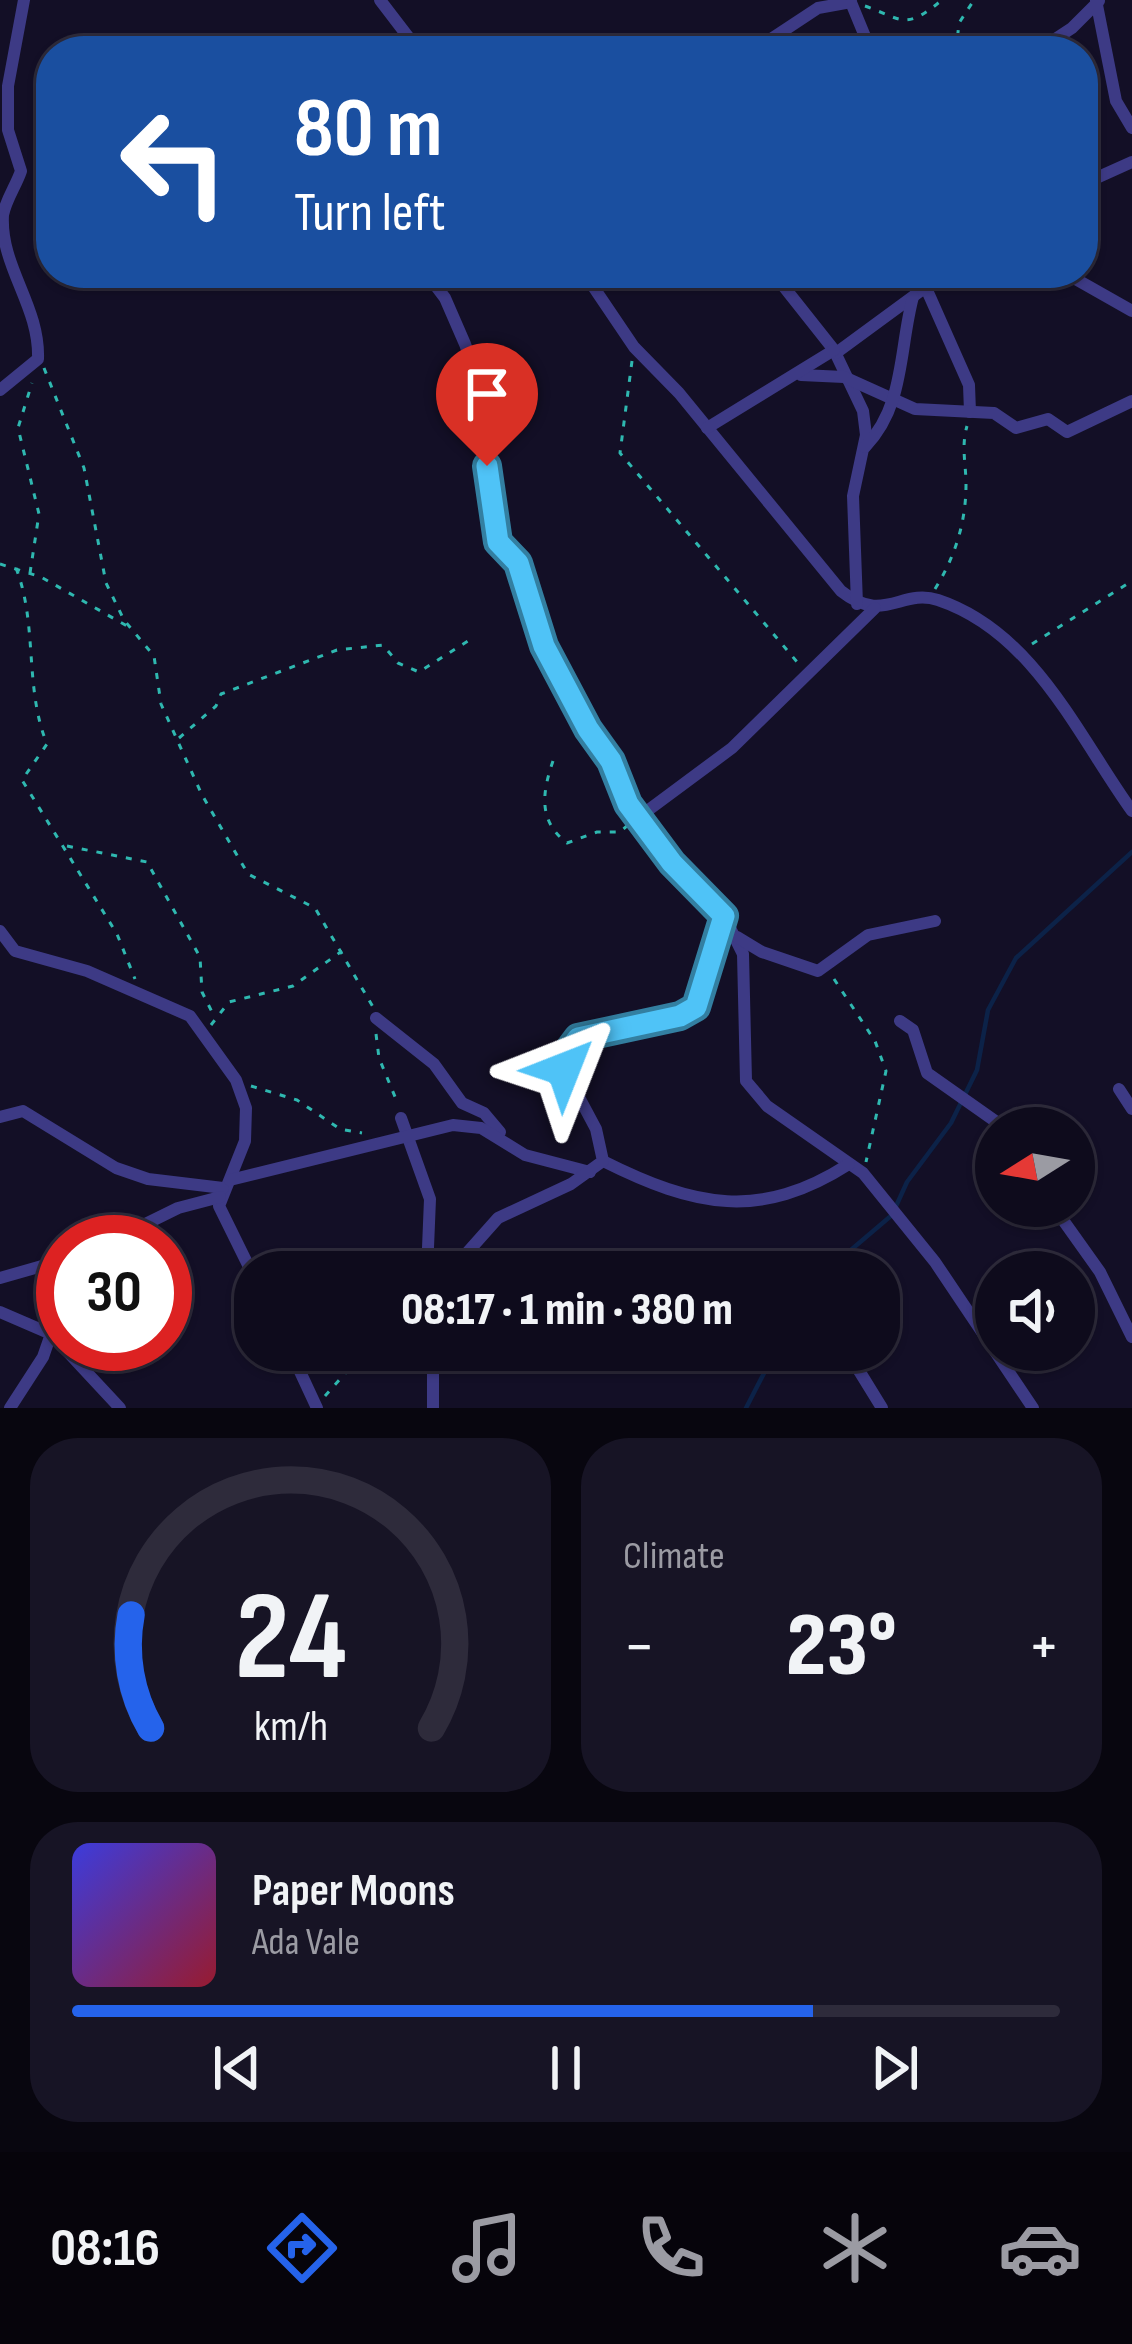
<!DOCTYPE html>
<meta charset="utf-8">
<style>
body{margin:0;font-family:"Sofia Sans Condensed",sans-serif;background:#171425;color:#f1f3f6;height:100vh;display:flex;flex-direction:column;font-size:45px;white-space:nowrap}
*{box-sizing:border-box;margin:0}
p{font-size:39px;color:#9b9ba3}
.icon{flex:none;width:66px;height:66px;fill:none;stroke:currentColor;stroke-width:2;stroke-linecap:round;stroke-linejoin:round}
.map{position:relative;height:1408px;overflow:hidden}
.drawer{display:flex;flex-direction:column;gap:30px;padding:30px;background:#08060f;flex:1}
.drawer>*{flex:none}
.banner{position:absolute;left:36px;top:36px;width:1062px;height:252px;border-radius:48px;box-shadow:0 3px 9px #0004,0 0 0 3px #2e2b3b;background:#1a4fa0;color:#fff;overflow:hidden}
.needle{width:78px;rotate:259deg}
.fabs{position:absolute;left:975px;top:1107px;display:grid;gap:24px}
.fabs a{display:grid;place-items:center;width:120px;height:120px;border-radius:50%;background:#0e0b1c;box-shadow:0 3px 9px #0004,0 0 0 3px #2e2b3b;font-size:60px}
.speed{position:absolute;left:36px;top:1215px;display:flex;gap:24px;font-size:60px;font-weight:700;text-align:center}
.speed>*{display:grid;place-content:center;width:156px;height:156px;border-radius:50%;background:#0e0b1c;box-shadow:0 3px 9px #0004,0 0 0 3px #2e2b3b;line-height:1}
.speed .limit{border:18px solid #d22;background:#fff;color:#111}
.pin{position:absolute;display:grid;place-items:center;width:102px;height:102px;color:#fff;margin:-123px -51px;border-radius:50% 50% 50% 0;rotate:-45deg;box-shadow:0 0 12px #0007}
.pin .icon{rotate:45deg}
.me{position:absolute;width:132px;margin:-66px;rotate:45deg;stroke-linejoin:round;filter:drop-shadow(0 0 9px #0008)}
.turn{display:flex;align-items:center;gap:42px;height:252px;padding:0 60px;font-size:54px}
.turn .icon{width:156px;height:156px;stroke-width:2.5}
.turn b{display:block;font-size:84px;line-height:102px}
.big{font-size:90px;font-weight:800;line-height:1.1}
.drawer .widget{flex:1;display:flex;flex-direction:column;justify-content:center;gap:18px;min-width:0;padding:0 42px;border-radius:48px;background:#171425}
.drawer .dial{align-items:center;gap:0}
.dial svg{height:312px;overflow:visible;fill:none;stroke:#2e2b3b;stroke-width:7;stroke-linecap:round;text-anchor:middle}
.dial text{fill:#f1f3f6;stroke:none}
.song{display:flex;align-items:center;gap:36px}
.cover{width:144px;height:144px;border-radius:18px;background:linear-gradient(135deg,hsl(240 70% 55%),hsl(350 70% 35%))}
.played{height:12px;border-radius:6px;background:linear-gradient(90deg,#2563eb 75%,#2e2b3b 75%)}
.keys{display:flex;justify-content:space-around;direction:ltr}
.heat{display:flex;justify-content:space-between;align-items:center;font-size:66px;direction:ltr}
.drawer .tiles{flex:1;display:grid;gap:30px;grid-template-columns:1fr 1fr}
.widget:last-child{grid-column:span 2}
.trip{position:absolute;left:234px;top:1251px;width:666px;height:120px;border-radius:48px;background:#0e0b1c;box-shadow:0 3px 9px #0004,0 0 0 3px #2e2b3b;font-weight:800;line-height:120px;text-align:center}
.menu{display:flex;height:192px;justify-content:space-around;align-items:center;background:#06040b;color:#9b9ba3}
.menu .icon{width:84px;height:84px}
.menu .selected{color:#2563eb}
.menu b{font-size:54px;color:#f1f3f6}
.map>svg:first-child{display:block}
</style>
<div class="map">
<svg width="1132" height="1408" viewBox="0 0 1132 1408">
<rect width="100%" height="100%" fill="#130f26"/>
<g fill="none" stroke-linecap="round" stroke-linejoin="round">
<g stroke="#0c2248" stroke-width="4.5">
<path d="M 825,1272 L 892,1215 L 907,1182 L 951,1123 L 977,1070 L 988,1010 L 1016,958 L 1132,852"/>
<path d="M 746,1408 L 776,1350"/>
</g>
<g stroke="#2fb8b0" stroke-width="3" stroke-dasharray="6 9" stroke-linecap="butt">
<path d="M 865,6 C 904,20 904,31 942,0"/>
<path d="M 956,51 L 959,23 L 974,0"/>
<path d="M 632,361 L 620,453 L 798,663"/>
<path d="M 44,368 L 84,468 L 106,583 L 124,620 L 154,656 L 161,704 L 202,795 L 248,874 L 315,908 L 373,1007"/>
<path d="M 0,564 L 41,577 L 127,626"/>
<path d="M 16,568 C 38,624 24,688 47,744 L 22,780 L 117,934 L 135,979"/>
<path d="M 30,573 L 39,514 L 18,428 L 32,383"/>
<path d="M 935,589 C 955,557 966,522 966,485 C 966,463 961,447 967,426"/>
<path d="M 1032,644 L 1132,581"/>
<path d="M 179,738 L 216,706 L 221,694 L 337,650 L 383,645 L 398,663 L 419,672 L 471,639"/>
<path d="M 553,761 C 542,793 538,821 567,843 L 597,832 L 620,832 L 628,825"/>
<path d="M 67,846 L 147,862 L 200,957 L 202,992 L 215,1018"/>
<path d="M 834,979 L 875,1041 L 886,1071 L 866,1162"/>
<path d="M 211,1025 L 229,1002 L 293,986 L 342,951"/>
<path d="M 376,1034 L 379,1058 L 398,1104"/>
<path d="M 251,1086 L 297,1100 L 340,1129 L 362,1133"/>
<path d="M 325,1396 L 366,1350"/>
</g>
<g stroke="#3d3a85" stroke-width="12">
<path d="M 380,0 L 419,51"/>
<path d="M 850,0 L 871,51"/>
<path d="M 1096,0 L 1116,101 L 1132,128"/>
<path d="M 753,51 L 818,8 L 851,2"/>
<path d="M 1037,51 L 1072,28 L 1099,1"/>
<path d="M 1083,184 L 1132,162"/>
<path d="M 426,273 L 445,298 L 465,344 L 471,361 L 464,402 L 487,466 L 490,513 L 498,542 L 517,563 L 544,646 L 611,761 L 628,804 L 672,863 L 724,916 L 743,954 L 746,1081 L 767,1106 L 863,1173 L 935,1262 L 1033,1408"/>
<path d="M 584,273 L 634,347 L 679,393 L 841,591 C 884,625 901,588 938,600 C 1034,632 1078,736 1132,811"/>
<path d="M 773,273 L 834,350 L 863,411 L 866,435 L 853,496 L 857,604"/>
<path d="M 929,273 L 926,288 L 969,385 L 970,412"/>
<path d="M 1065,273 L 1132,311"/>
<path d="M 836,353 L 945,273"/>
<path d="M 801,375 L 844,377 L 915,409 L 994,413 L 1016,428 L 1048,419 L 1067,432 L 1132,401"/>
<path d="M 0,390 L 38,359 C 40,306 0,267 3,215 C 6,199 16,186 21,171 L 8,130 L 8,86 L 24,0"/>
<path d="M 707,428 L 834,350"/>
<path d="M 865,447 C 905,406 899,349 913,297"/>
<path d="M 639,817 L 732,748 L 875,608"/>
<path d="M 0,931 L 15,951 L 87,971 L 190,1016 L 236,1080 L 246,1108 L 245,1141 L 219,1206 L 255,1279"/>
<path d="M 737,937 L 762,952 L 818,971 L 868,935 L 935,921"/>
<path d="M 376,1018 L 434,1064 L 462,1103 L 484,1113 L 500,1132"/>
<path d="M 900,1021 L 913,1030 L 927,1073 L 1005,1128"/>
<path d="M 1119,1089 L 1132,1109"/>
<path d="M 0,1117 L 23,1111 L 116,1168 L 148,1179 L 223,1188"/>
<path d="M 401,1118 L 430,1199 L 427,1272"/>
<path d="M 603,1161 C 695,1207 760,1221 849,1164"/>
<path d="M 230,1180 L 453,1125 L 481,1128 L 525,1155 L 590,1172"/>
<path d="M 1053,1206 L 1100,1272 L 1132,1337"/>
<path d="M 109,1242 L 178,1208 L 220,1197"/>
<path d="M 450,1272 L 498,1218 L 571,1184 L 603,1161 L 596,1129 L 564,1069 L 566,1054 L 577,1038 L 679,1016 L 696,1007 L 724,916"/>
<path d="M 0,1278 L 63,1260"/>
<path d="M 0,1312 L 51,1334 L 120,1408"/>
<path d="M 290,1350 L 317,1408"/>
<path d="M 858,1369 L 882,1408"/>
<path d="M 10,1408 L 43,1357 L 51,1334"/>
<path d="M 433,1408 L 433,1350"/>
</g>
</g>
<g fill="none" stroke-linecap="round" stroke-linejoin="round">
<defs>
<path id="route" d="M 487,466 L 498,542 L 518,563 L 544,646 L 588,729 L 611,761 L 628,804 L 672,863 L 724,916 L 696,1007 L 680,1016 L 578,1038 L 566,1054 L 564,1069"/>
</defs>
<use href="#route" stroke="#337fa1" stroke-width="30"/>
<use href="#route" stroke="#4fc3f7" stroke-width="21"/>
</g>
</svg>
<div class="fabs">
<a><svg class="needle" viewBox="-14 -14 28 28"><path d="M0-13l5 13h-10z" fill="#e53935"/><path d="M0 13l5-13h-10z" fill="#9b9ba3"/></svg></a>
<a><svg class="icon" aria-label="sound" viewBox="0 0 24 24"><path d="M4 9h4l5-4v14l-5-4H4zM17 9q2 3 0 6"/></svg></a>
</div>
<div class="speed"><div class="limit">30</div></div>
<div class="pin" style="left:487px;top:466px;background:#d93025"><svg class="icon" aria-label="arrive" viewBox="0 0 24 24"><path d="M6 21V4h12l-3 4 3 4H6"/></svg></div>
<svg class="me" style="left:564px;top:1069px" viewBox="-20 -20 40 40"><path d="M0-17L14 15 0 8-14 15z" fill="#4fc3f7" stroke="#fff" stroke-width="4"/></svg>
<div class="trip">08:17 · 1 min · 380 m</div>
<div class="banner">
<div class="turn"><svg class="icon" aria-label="left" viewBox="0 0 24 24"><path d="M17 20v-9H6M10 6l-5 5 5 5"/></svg><div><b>80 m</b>Turn left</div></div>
</div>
</div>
<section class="drawer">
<div class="tiles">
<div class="widget dial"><svg viewBox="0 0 100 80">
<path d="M14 69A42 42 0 1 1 86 69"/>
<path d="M14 69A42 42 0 0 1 9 40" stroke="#2563eb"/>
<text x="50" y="56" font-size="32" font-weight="700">24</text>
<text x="50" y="72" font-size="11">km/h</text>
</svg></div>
<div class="widget"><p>Climate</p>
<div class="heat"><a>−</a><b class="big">23°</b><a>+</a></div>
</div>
<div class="widget">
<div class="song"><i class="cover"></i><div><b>Paper Moons</b><p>Ada Vale</p></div></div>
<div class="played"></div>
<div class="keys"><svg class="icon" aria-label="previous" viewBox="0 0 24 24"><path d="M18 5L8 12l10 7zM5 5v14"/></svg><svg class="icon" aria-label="pause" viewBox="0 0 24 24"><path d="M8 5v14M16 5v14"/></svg><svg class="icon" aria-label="next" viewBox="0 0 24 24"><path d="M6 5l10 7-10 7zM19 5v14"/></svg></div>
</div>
</div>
</section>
<nav class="menu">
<b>08:16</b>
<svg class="icon selected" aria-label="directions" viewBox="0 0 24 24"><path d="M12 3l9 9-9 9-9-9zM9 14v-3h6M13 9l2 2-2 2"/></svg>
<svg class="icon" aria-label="music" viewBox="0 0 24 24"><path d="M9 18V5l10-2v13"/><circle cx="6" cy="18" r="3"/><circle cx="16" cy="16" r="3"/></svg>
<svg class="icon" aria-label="phone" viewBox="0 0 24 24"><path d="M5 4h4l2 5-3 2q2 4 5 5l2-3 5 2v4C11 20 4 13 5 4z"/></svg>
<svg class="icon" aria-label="climate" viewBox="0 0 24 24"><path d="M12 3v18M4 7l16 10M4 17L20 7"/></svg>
<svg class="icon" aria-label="car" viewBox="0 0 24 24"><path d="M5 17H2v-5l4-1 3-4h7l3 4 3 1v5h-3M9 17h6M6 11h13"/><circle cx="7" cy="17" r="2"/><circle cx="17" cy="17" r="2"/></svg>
</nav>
